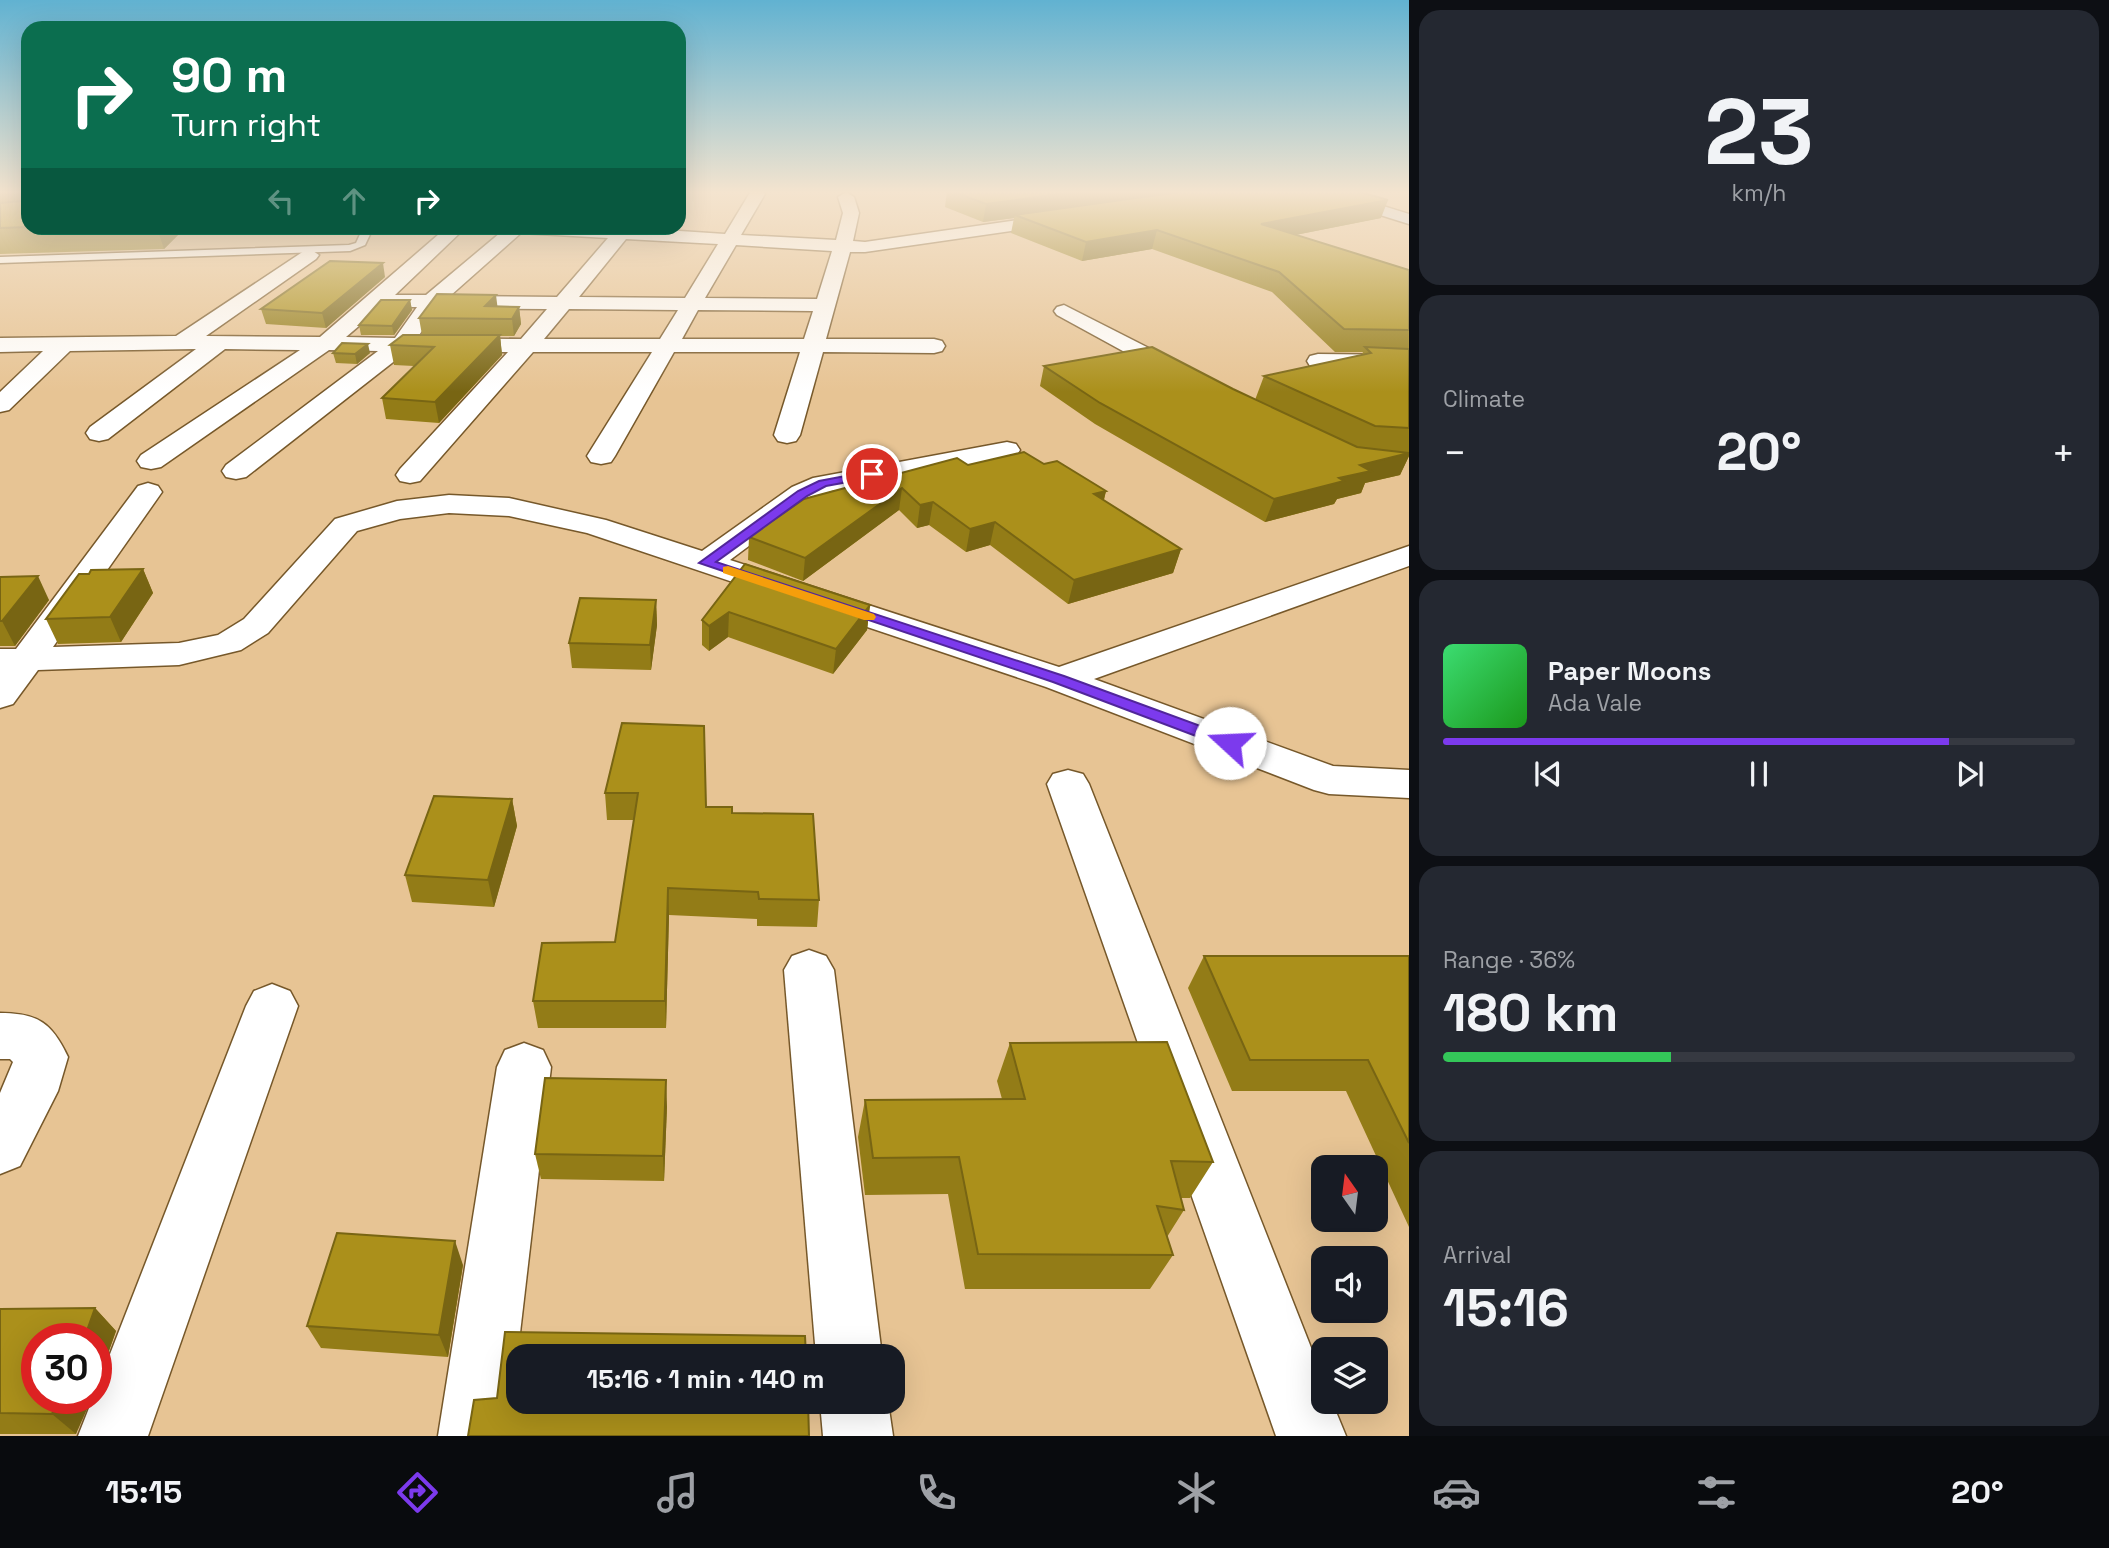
<!DOCTYPE html>
<meta charset="utf-8">
<style>
body{margin:0;font-family:"Space Grotesk",sans-serif;background:#242831;color:#f1f3f6;height:100vh;display:flex;flex-direction:column;font-size:26px;white-space:nowrap}
*{box-sizing:border-box;margin:0}
p{font-size:23px;color:#9ea1a6}
.icon{flex:none;width:38px;height:38px;fill:none;stroke:currentColor;stroke-width:2;stroke-linecap:round;stroke-linejoin:round}
.map{position:relative;flex:1;overflow:hidden}
.panel{display:flex;flex-direction:column;gap:10px;padding:10px;background:#0d0f14;width:700px}
.panel>*{flex:none}
.banner{position:absolute;left:21px;top:21px;width:665px;height:214px;border-radius:21px;box-shadow:0 7px 28px #0002;background:#0b6e4f;color:#fff;overflow:hidden}
.needle{width:46px;rotate:346deg}
.buttons{position:absolute;left:1311px;top:1155px;display:grid;gap:14px}
.buttons a{display:grid;place-items:center;width:77px;height:77px;border-radius:14px;background:#171b24;box-shadow:0 7px 28px #0002;font-size:35px}
.speed{position:absolute;left:21px;top:1323px;display:flex;gap:14px;font-size:35px;font-weight:700;text-align:center}
.speed>*{display:grid;place-content:center;width:91px;height:91px;border-radius:50%;background:#171b24;box-shadow:0 7px 28px #0002;line-height:1}
.speed .limit{border:10px solid #d22;background:#fff;color:#111}
.pin{position:absolute;display:grid;place-items:center;width:60px;height:60px;color:#fff;margin:-30px;border:4px solid #fff;border-radius:50%;box-shadow:0 2px 7px #0007}
.me{position:absolute;width:77px;margin:-38px;rotate:290deg;stroke-linejoin:round;filter:drop-shadow(0 0 5px #0008)}
.turn{display:flex;align-items:center;gap:24px;height:147px;padding:0 35px;font-size:32px}
.turn .icon{width:91px;height:91px;stroke-width:2.5}
.turn b{display:block;font-size:49px;line-height:60px}
.lanes{display:flex;align-items:center;height:66px;padding:0 35px;background:#0003;justify-content:center;gap:35px;direction:ltr}
.lanes .off{opacity:.35}
.big{font-size:52px;font-weight:700;line-height:1.1}
.panel .card{flex:1;display:flex;flex-direction:column;justify-content:center;gap:10px;min-width:0;padding:0 24px;border-radius:21px;background:#242831}
.panel .dial{align-items:center;gap:0}
.dial b{font-size:91px;line-height:1}
.song{display:flex;align-items:center;gap:21px}
.cover{width:84px;height:84px;border-radius:10px;background:linear-gradient(135deg,hsl(140 70% 55%),hsl(120 70% 35%))}
.played{height:7px;border-radius:4px;background:linear-gradient(90deg,#7c3aed 80%,#363941 80%)}
.keys{display:flex;justify-content:space-around;direction:ltr}
.heat{display:flex;justify-content:space-between;align-items:center;font-size:38px;direction:ltr}
.charge{height:10px;border-radius:5px;background:linear-gradient(90deg,#34c759 36%,#363941 0)}
.trip{position:absolute;left:506px;top:1344px;width:399px;height:70px;border-radius:21px;background:#171b24;box-shadow:0 7px 28px #0002;font-weight:700;line-height:70px;text-align:center}
.dock{display:flex;height:112px;justify-content:space-around;align-items:center;background:#090b0e;color:#9ea1a6}
.dock .icon{width:49px;height:49px}
.dock .on{color:#7c3aed}
.dock b{font-size:32px;color:#f1f3f6}
main{display:flex;flex:1;min-height:0}
.map>svg:first-child{display:block}
</style>
<main>
<div class="map">
<svg width="1409" height="1436" viewBox="0 0 1409 1436">
<rect width="100%" height="100%" fill="#e7c494"/>
<g fill="none" stroke-linecap="round" stroke-linejoin="round">
<defs>
<path id="lane" d="M 363,228 L 373,228 L 365,245 L 350,251 L 0,263 L 0,257 L 349,245 L 356,243 Z"/>
<g id="street">
<path d="M 751,191 L 763,191 L 765,194 L 741,235 L 836,240 L 843,213 L 838,197 L 846,192 L 854,197 L 859,213 L 853,241 L 865,242 L 1066,213 L 1074,218 L 1066,223 L 865,252 L 850,252 L 826,339 L 934,339 L 942,341 L 945,346 L 942,351 L 934,353 L 823,352 L 800,435 L 796,441 L 787,443 L 778,441 L 774,435 L 800,352 L 674,352 L 615,456 L 611,462 L 601,464 L 591,462 L 587,456 L 652,352 L 533,352 L 420,481 L 410,483 L 400,481 L 396,475 L 400,469 L 508,352 L 406,352 L 246,477 L 236,479 L 226,477 L 222,471 L 226,465 L 378,351 L 329,350 L 161,467 L 151,469 L 141,467 L 137,461 L 141,455 L 300,350 L 225,349 L 108,439 L 99,441 L 90,439 L 86,433 L 90,427 L 196,349 L 70,351 L 9,410 L 0,412 L 0,392 L 43,351 L 0,352 L 0,338 L 176,336 L 304,251 L 310,249 L 319,255 L 316,259 L 206,336 L 320,337 L 446,228 L 465,228 L 395,295 L 426,295 L 506,228 L 634,228 L 725,234 ZM 521,233 L 608,238 L 557,297 L 450,296 ZM 626,239 L 718,244 L 685,298 L 579,297 ZM 736,245 L 832,251 L 817,299 L 705,298 ZM 381,307 L 417,307 L 395,338 L 346,337 ZM 438,308 L 547,309 L 521,339 L 417,338 ZM 569,309 L 678,310 L 660,339 L 544,339 ZM 698,310 L 813,311 L 804,339 L 682,339 Z"/>
<path d="M 1064,305 L 1190,369 L 1194,374 L 1190,379 L 1174,379 L 1057,315 L 1054,311 L 1057,307 Z"/>
<path d="M 1318,354 L 1409,355 L 1409,369 L 1310,366 L 1307,361 L 1310,356 Z"/>
<path d="M 1007,442 L 1016,444 L 1020,450 L 1016,456 L 831,491 L 812,499 L 730,560 L 1059,667 L 1409,546 L 1409,566 L 1094,679 L 1333,766 L 1409,770 L 1409,798 L 1329,794 L 1314,790 L 1046,687 L 587,533 L 509,516 L 449,513 L 400,519 L 357,531 L 268,633 L 241,650 L 179,665 L 38,670 L 13,704 L 0,708 L 0,649 L 16,649 L 138,486 L 148,483 L 158,486 L 162,492 L 53,647 L 179,643 L 218,635 L 244,619 L 335,519 L 397,501 L 449,495 L 509,498 L 606,520 L 702,551 L 792,487 L 813,478 Z"/>
<path d="M 1068,770 L 1083,774 L 1089,784 L 1323,1378 L 1323,1402 L 1332,1402 L 1346,1436 L 1276,1436 L 1047,784 L 1053,774 Z"/>
<path d="M 809,950 L 826,956 L 834,970 L 882,1356 L 816,1356 L 784,970 L 792,956 Z"/>
<path d="M 272,984 L 290,991 L 298,1006 L 148,1436 L 78,1436 L 93,1398 L 96,1398 L 96,1390 L 246,1006 L 254,991 Z"/>
<path d="M 0,1013 C 38,1013 52,1023 68,1057 L 58,1091 L 20,1166 L 0,1174 L 0,1093 L 13,1062 L 10,1059 L 0,1059 Z"/>
<path d="M 524,1043 L 543,1050 L 551,1067 L 508,1436 L 438,1436 L 497,1067 L 505,1050 Z"/>
<path d="M 820,1402 L 888,1402 L 893,1436 L 823,1436 Z"/>
</g>
<path id="secondary" d="M 1311,191 L 1335,191 L 1409,214 L 1409,224 L 1313,194 Z"/>
</defs>
<use href="#lane" stroke="#76582a" stroke-width="3"/>
<use href="#street" stroke="#76582a" stroke-width="3"/>
<use href="#secondary" stroke="#76582a" stroke-width="3"/>
<use href="#lane" fill="#fff" fill-rule="evenodd"/>
<use href="#street" fill="#fff" fill-rule="evenodd"/>
<use href="#secondary" fill="#d1e3fb" fill-rule="evenodd"/>
</g>
<g fill="#937c17">
<path d="M 0,191 L 28,191 L 28,228 L 185,228 L 164,249 L 0,254 Z"/>
<path d="M 947,191 L 1357,191 L 1381,218 L 1295,235 L 1409,270 L 1409,456 L 1400,475 L 1365,483 L 1361,493 L 1337,499 L 1334,504 L 1265,522 L 1095,424 L 1040,386 L 1044,366 L 1233,389 L 1255,400 L 1264,376 L 1361,356 L 1363,352 L 1335,352 L 1272,292 L 1152,249 L 1082,261 L 1011,233 L 1014,218 L 983,222 L 945,207 Z"/>
<path d="M 385,277 L 326,328 L 266,324 L 261,309 Z"/>
<path d="M 410,300 L 412,310 L 394,335 L 361,335 L 359,325 Z"/>
<path d="M 498,307 L 519,307 L 521,324 L 514,336 L 500,336 L 502,355 L 439,423 L 386,419 L 382,398 L 414,366 L 394,365 L 390,345 L 422,335 L 419,318 Z"/>
<path d="M 333,353 L 370,353 L 357,364 L 336,363 Z"/>
<path d="M 1044,464 L 1106,491 L 1104,500 L 1181,549 L 1173,573 L 1068,604 L 990,545 L 966,552 L 929,525 L 917,528 L 899,510 L 803,581 L 748,560 L 749,537 L 968,465 Z"/>
<path d="M 745,564 L 870,605 L 867,630 L 833,674 L 728,637 L 709,651 L 702,645 L 702,620 Z"/>
<path d="M 143,569 L 153,593 L 121,642 L 58,644 L 46,619 Z"/>
<path d="M 0,577 L 49,600 L 15,646 L 0,646 Z"/>
<path d="M 656,600 L 657,625 L 651,670 L 572,668 L 569,643 Z"/>
<path d="M 622,723 L 706,807 L 732,813 L 819,900 L 817,927 L 757,926 L 757,919 L 669,915 L 666,1028 L 538,1028 L 533,1001 L 615,942 L 634,820 L 607,820 L 605,793 Z"/>
<path d="M 512,799 L 517,826 L 494,907 L 412,902 L 405,875 Z"/>
<path d="M 1204,956 L 1409,956 L 1409,1227 L 1346,1091 L 1232,1091 L 1188,988 Z"/>
<path d="M 1010,1043 L 1213,1162 L 1190,1198 L 1180,1198 L 1184,1210 L 1167,1237 L 1173,1255 L 1150,1289 L 965,1289 L 948,1194 L 865,1195 L 858,1137 L 865,1100 L 1002,1099 L 997,1081 Z"/>
<path d="M 667,1106 L 664,1181 L 541,1179 L 535,1154 Z"/>
<path d="M 463,1265 L 448,1357 L 321,1348 L 307,1326 Z"/>
<path d="M 95,1308 L 116,1331 L 96,1387 L 96,1339 L 76,1434 L 0,1434 L 0,1309 Z"/>
</g>
<g fill="#786513">
<path d="M 1082,191 L 1198,191 L 1015,215 L 1014,218 L 983,222 L 986,204 Z"/>
<path d="M 1388,200 L 1381,218 L 1255,243 L 1261,224 Z"/>
<path d="M 157,228 L 185,228 L 164,249 Z"/>
<path d="M 1157,230 L 1152,249 L 1082,261 L 1086,242 Z"/>
<path d="M 383,263 L 385,277 L 326,328 L 322,313 Z"/>
<path d="M 496,295 L 498,311 L 485,306 Z"/>
<path d="M 410,300 L 412,310 L 394,335 L 392,326 Z"/>
<path d="M 519,307 L 521,324 L 514,336 L 512,319 Z"/>
<path d="M 500,335 L 502,355 L 439,423 L 435,402 Z"/>
<path d="M 368,344 L 370,353 L 357,364 L 355,354 Z"/>
<path d="M 1409,453 L 1409,456 L 1400,475 L 1365,483 L 1361,493 L 1337,499 L 1334,504 L 1265,522 L 1274,499 L 1339,478 L 1360,465 Z"/>
<path d="M 902,488 L 899,510 L 803,581 L 805,558 Z"/>
<path d="M 1106,491 L 1100,514 L 1094,494 Z"/>
<path d="M 933,502 L 929,525 L 917,528 L 920,505 Z"/>
<path d="M 995,522 L 990,545 L 966,552 L 970,529 Z"/>
<path d="M 1181,549 L 1173,573 L 1068,604 L 1074,580 Z"/>
<path d="M 143,569 L 153,593 L 121,642 L 110,617 Z"/>
<path d="M 38,576 L 49,600 L 15,646 L 2,621 Z"/>
<path d="M 656,600 L 657,625 L 651,670 L 650,645 Z"/>
<path d="M 870,605 L 867,630 L 833,674 L 836,649 Z"/>
<path d="M 729,612 L 728,637 L 709,651 L 709,626 Z"/>
<path d="M 512,799 L 517,826 L 494,907 L 488,880 Z"/>
<path d="M 668,888 L 669,915 L 666,1028 L 665,1001 Z"/>
<path d="M 666,1080 L 667,1106 L 664,1181 L 663,1156 Z"/>
<path d="M 455,1241 L 463,1265 L 448,1357 L 439,1335 Z"/>
<path d="M 95,1308 L 116,1331 L 96,1387 L 96,1339 L 84,1339 Z"/>
<path d="M 59,1398 L 92,1398 L 76,1434 L 52,1414 Z"/>
</g>
<g fill="#ab901b" stroke="#786513" stroke-width="2">
<path d="M 0,191 L 28,191 L 28,227 L 0,228 L 0,203 L 21,201 L 21,194 L 19,192 Z"/>
<path d="M 951,191 L 1082,191 L 986,204 Z"/>
<path d="M 1186,191 L 1357,191 L 1388,200 L 1261,224 L 1409,270 L 1409,330 L 1344,329 L 1279,272 L 1157,230 L 1086,242 L 1015,215 Z"/>
<path d="M 330,261 L 383,263 L 322,313 L 261,309 Z"/>
<path d="M 437,294 L 496,295 L 485,306 L 519,307 L 512,319 L 419,318 Z"/>
<path d="M 381,300 L 410,300 L 392,326 L 359,325 Z"/>
<path d="M 403,335 L 500,335 L 435,402 L 382,398 L 434,347 L 390,345 Z"/>
<path d="M 342,343 L 368,344 L 355,354 L 333,353 Z"/>
<path d="M 1152,347 L 1233,389 L 1357,447 L 1409,453 L 1360,465 L 1371,471 L 1339,478 L 1344,481 L 1274,499 L 1100,403 L 1044,366 Z"/>
<path d="M 1365,347 L 1409,349 L 1409,428 L 1375,426 L 1264,376 L 1371,353 Z"/>
<path d="M 1024,452 L 1044,464 L 1057,461 L 1106,491 L 1094,494 L 1181,549 L 1074,580 L 995,522 L 970,529 L 933,502 L 920,505 L 902,488 L 805,558 L 749,537 L 804,499 L 957,458 L 968,465 Z"/>
<path d="M 745,564 L 870,605 L 836,649 L 729,612 L 709,626 L 702,620 Z"/>
<path d="M 143,569 L 110,617 L 46,619 L 79,574 L 89,574 L 91,570 Z"/>
<path d="M 38,576 L 2,621 L 0,621 L 0,577 Z"/>
<path d="M 580,598 L 656,600 L 650,645 L 569,643 Z"/>
<path d="M 622,723 L 704,726 L 706,807 L 732,807 L 732,813 L 813,814 L 819,900 L 759,899 L 758,892 L 668,888 L 665,1001 L 533,1001 L 542,943 L 615,942 L 638,793 L 605,793 Z"/>
<path d="M 434,796 L 512,799 L 488,880 L 405,875 Z"/>
<path d="M 1204,956 L 1409,956 L 1409,1143 L 1368,1060 L 1250,1060 Z"/>
<path d="M 1167,1042 L 1213,1162 L 1171,1161 L 1184,1210 L 1157,1206 L 1173,1255 L 978,1254 L 959,1157 L 873,1158 L 865,1100 L 1025,1099 L 1010,1043 Z"/>
<path d="M 545,1078 L 666,1080 L 663,1156 L 535,1154 Z"/>
<path d="M 337,1233 L 455,1241 L 439,1335 L 307,1326 Z"/>
<path d="M 95,1308 L 84,1339 L 37,1339 L 37,1398 L 59,1398 L 52,1414 L 0,1413 L 0,1309 Z"/>
<path d="M 505,1332 L 805,1336 L 806,1356 L 518,1356 L 518,1402 L 808,1402 L 809,1436 L 468,1436 L 474,1400 L 497,1398 Z"/>
</g>
<linearGradient id="sky" x2="0" y2="1"><stop stop-color="#61b2d1"/><stop offset="0.49" stop-color="#f4e4cf"/><stop offset="1" stop-color="#f4e4cf" stop-opacity="0"/></linearGradient>
<rect width="1409" height="392" fill="url(#sky)"/>
<path fill="#7c3aed" stroke="#51269a" stroke-width="2" d="M 872,471 L 876,472 L 876,477 L 826,486 L 807,496 L 716,562 L 1064,676 L 1236,739 L 1239,743 L 1236,747 L 1225,747 L 1053,682 L 699,563 L 798,491 L 819,481 Z"/>
<path fill="#f59e0b" d="M 728,566 L 874,614 L 876,617 L 874,620 L 864,620 L 723,573 L 723,567 Z"/>
</svg>
<div class="buttons">
<a><svg class="needle" viewBox="-14 -14 28 28"><path d="M0-13l5 13h-10z" fill="#e53935"/><path d="M0 13l5-13h-10z" fill="#9ea1a6"/></svg></a>
<a><svg class="icon" aria-label="sound" viewBox="0 0 24 24"><path d="M4 9h4l5-4v14l-5-4H4zM17 9q2 3 0 6"/></svg></a>
<a><svg class="icon" aria-label="layers" viewBox="0 0 24 24"><path d="M12 4l9 5-9 5-9-5zM3 14l9 5 9-5"/></svg></a>
</div>
<div class="speed"><div class="limit">30</div></div>
<div class="pin" style="left:872px;top:474px;background:#d93025"><svg class="icon" aria-label="arrive" viewBox="0 0 24 24"><path d="M6 21V4h12l-3 4 3 4H6"/></svg></div>
<svg class="me" style="left:1230px;top:743px" viewBox="-20 -20 40 40"><circle r="19" fill="#fff"/><path d="M0-13L10 11 0 6-10 11z" fill="#7c3aed"/></svg>
<div class="trip">15:16 · 1 min · 140 m</div>
<div class="banner">
<div class="turn"><svg class="icon" aria-label="right" viewBox="0 0 24 24"><path d="M7 20v-9h11M14 6l5 5-5 5"/></svg><div><b>90 m</b>Turn right</div></div>
<div class="lanes"><svg class="icon off" aria-label="left" viewBox="0 0 24 24"><path d="M17 20v-9H6M10 6l-5 5 5 5"/></svg><svg class="icon off" aria-label="ahead" viewBox="0 0 24 24"><path d="M12 20V5M6 11l6-6 6 6"/></svg><svg class="icon" aria-label="right" viewBox="0 0 24 24"><path d="M7 20v-9h11M14 6l5 5-5 5"/></svg></div>
</div>
</div>
<section class="panel">
<div class="card dial"><b>23</b><p>km/h</p></div>
<div class="card"><p>Climate</p>
<div class="heat"><a>−</a><b class="big">20°</b><a>+</a></div>
</div>
<div class="card">
<div class="song"><i class="cover"></i><div><b>Paper Moons</b><p>Ada Vale</p></div></div>
<div class="played"></div>
<div class="keys"><svg class="icon" aria-label="previous" viewBox="0 0 24 24"><path d="M18 5L8 12l10 7zM5 5v14"/></svg><svg class="icon" aria-label="pause" viewBox="0 0 24 24"><path d="M8 5v14M16 5v14"/></svg><svg class="icon" aria-label="next" viewBox="0 0 24 24"><path d="M6 5l10 7-10 7zM19 5v14"/></svg></div>
</div>
<div class="card"><p>Range · 36%</p><b class="big">180 km</b><div class="charge"></div></div>
<div class="card"><p>Arrival</p><b class="big">15:16</b></div>
</section>
</main>
<nav class="dock">
<b>15:15</b>
<svg class="icon on" aria-label="directions" viewBox="0 0 24 24"><path d="M12 3l9 9-9 9-9-9zM9 14v-3h6M13 9l2 2-2 2"/></svg>
<svg class="icon" aria-label="music" viewBox="0 0 24 24"><path d="M9 18V5l10-2v13"/><circle cx="6" cy="18" r="3"/><circle cx="16" cy="16" r="3"/></svg>
<svg class="icon" aria-label="phone" viewBox="0 0 24 24"><path d="M5 4h4l2 5-3 2q2 4 5 5l2-3 5 2v4C11 20 4 13 5 4z"/></svg>
<svg class="icon" aria-label="climate" viewBox="0 0 24 24"><path d="M12 3v18M4 7l16 10M4 17L20 7"/></svg>
<svg class="icon" aria-label="car" viewBox="0 0 24 24"><path d="M5 17H2v-5l4-1 3-4h7l3 4 3 1v5h-3M9 17h6M6 11h13"/><circle cx="7" cy="17" r="2"/><circle cx="17" cy="17" r="2"/></svg>
<svg class="icon" aria-label="filters" viewBox="0 0 24 24"><path d="M4 7h16M4 17h16"/><circle cx="9" cy="7" r="2"/><circle cx="15" cy="17" r="2"/></svg>
<b>20°</b>
</nav>
